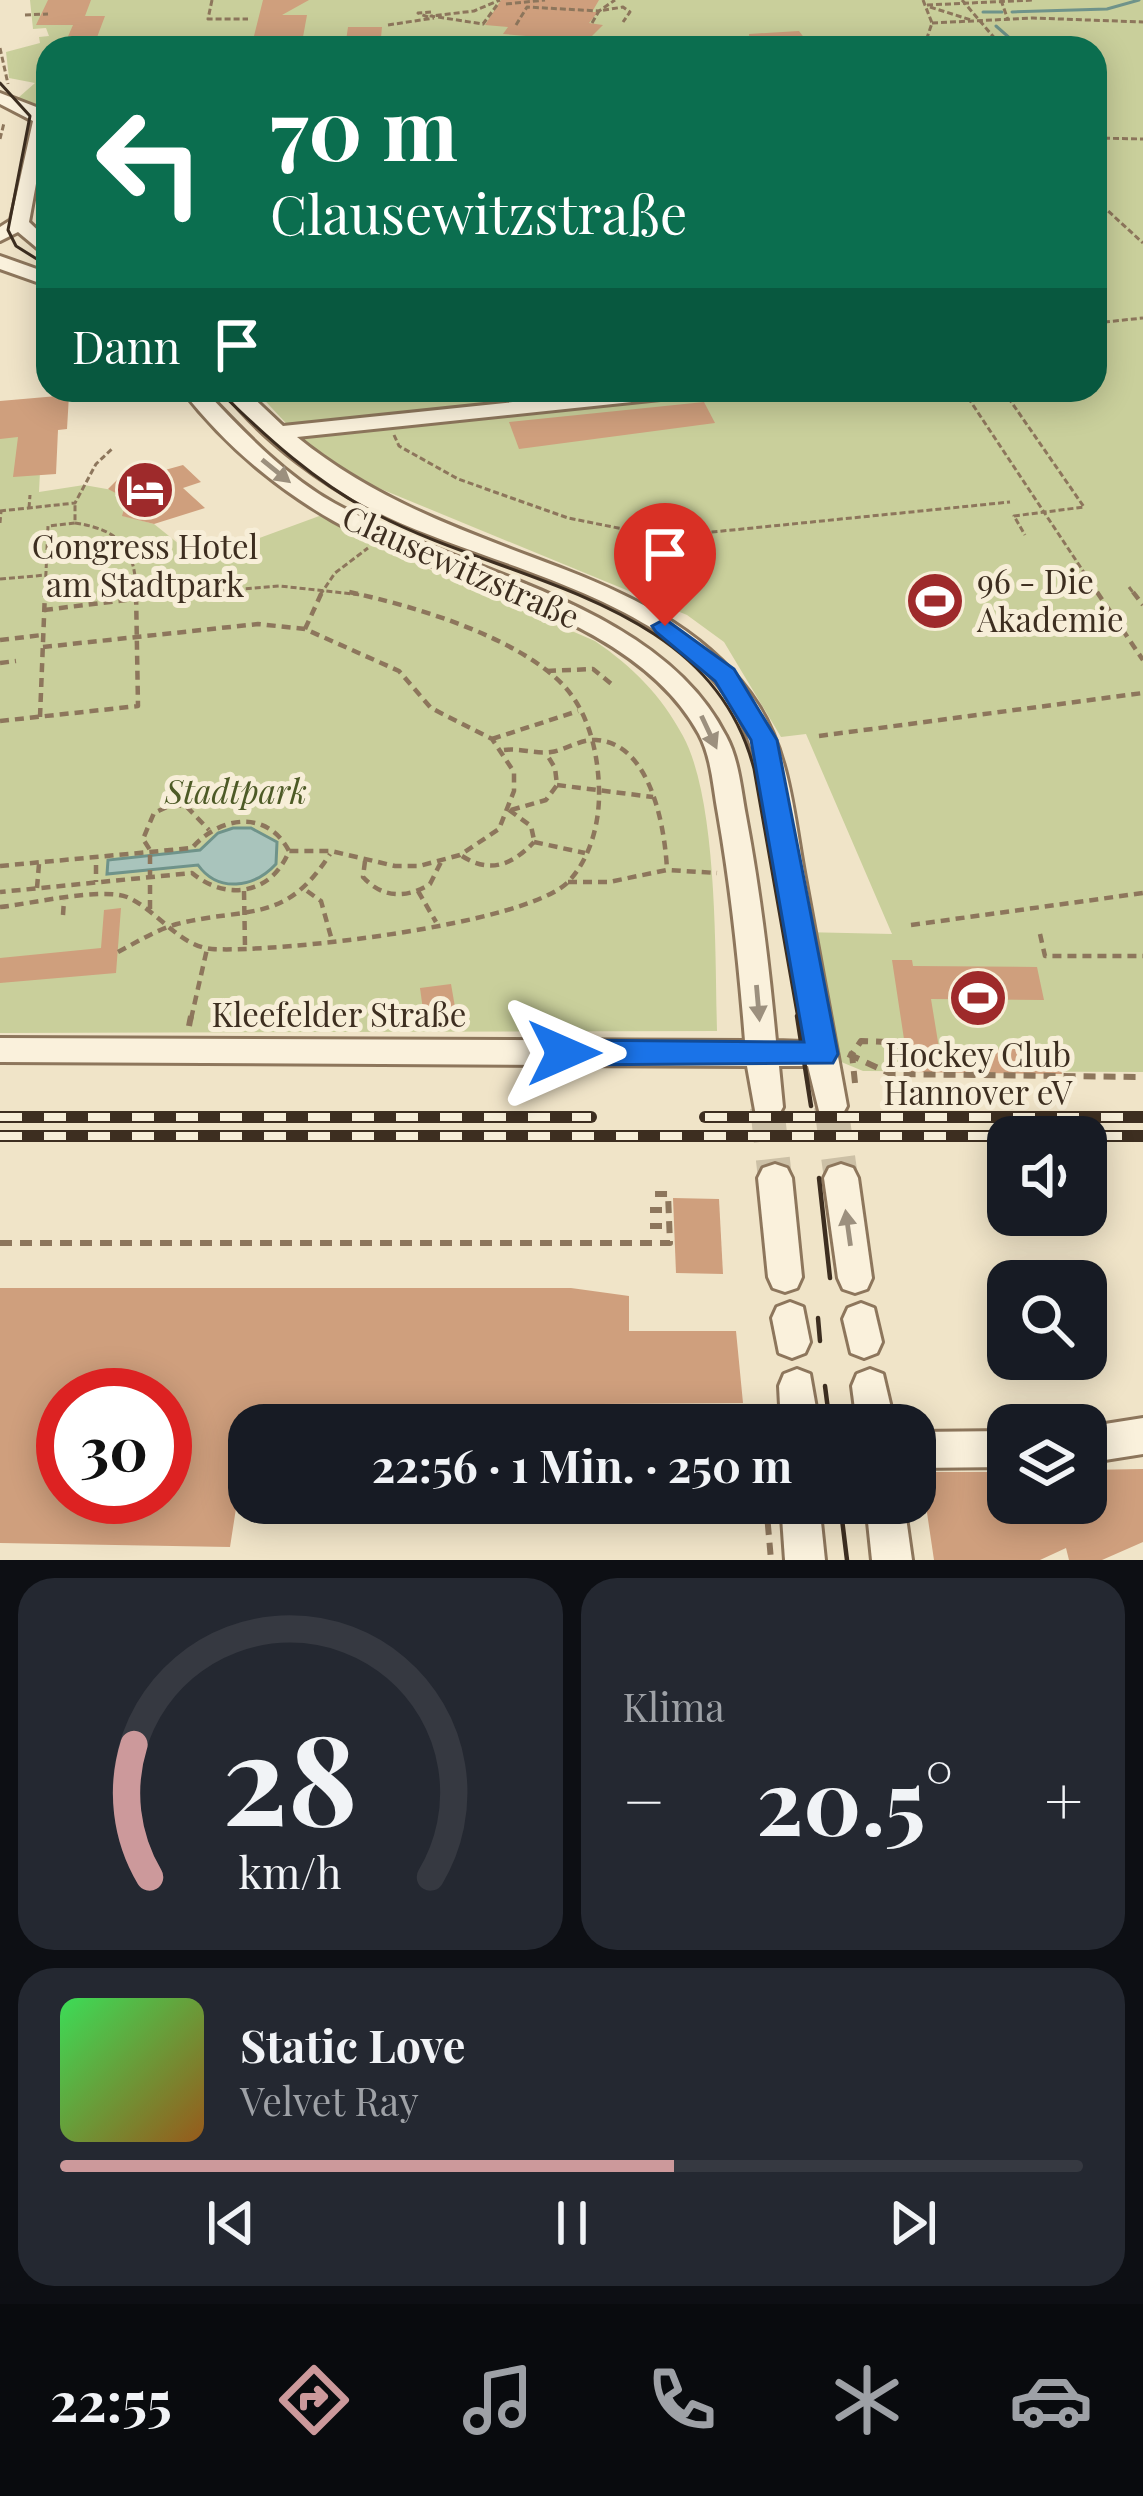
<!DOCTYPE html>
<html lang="de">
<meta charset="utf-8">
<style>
body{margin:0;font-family:"Playfair Display",serif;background:#242831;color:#f1f3f6;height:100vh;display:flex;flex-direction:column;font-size:45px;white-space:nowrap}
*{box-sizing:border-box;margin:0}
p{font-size:39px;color:#9ea1a6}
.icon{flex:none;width:66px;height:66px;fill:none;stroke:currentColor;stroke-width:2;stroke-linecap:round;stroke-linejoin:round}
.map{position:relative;height:1560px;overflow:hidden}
.details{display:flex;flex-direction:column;gap:18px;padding:18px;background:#0d0f14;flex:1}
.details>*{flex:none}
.banner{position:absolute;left:36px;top:36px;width:1071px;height:366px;border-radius:36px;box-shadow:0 6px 30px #0003;background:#0b6e4f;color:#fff;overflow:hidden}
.tools{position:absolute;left:987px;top:1116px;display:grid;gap:24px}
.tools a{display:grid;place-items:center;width:120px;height:120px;border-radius:24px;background:#171b24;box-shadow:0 6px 30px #0003;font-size:60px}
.speed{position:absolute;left:36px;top:1368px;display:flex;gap:24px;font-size:60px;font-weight:700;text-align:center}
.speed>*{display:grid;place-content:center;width:156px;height:156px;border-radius:50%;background:#171b24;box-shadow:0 6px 30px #0003;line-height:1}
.speed .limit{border:18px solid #d22;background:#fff;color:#111}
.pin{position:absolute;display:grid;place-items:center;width:102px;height:102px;color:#fff;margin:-123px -51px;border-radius:50% 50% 50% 0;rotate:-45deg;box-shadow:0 0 12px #0007}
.pin .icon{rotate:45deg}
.me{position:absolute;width:132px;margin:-66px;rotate:90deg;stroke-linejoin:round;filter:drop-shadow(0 0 9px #0008)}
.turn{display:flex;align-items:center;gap:42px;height:252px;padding:0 36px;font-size:54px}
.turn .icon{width:156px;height:156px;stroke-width:2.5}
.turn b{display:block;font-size:84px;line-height:102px}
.then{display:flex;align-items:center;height:114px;padding:0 36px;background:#0003;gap:24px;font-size:45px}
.big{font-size:90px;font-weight:700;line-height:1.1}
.details .card{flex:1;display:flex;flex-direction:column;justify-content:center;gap:18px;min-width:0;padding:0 42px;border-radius:36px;background:#242831}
.details .dial{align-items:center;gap:0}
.dial svg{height:312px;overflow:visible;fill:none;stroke:#363941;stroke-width:7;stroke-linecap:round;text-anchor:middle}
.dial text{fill:#f1f3f6;stroke:none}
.song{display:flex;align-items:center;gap:36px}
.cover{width:144px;height:144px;border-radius:18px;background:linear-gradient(135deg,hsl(130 70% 55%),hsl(30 70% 35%))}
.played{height:12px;border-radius:6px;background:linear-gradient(90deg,#cc999b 60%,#363941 60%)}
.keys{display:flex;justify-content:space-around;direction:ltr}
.heat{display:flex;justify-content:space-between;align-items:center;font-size:66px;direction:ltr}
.details .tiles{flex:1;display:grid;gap:18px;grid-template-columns:1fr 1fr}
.card:last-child{grid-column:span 2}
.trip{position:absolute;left:228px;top:1404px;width:708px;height:120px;border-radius:36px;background:#171b24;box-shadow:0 6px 30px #0003;font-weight:700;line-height:120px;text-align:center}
.dock{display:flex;height:192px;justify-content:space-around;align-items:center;background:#090b0e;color:#9ea1a6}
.dock .icon{width:84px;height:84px}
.dock .selected{color:#cc999b}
.dock b{font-size:54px;color:#f1f3f6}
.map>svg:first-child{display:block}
</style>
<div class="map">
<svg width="1143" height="1560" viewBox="0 0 1143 1560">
<rect width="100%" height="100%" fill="#f0e4c8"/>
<g fill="#c9cf9b">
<path d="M 30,0 L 1143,0 L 1143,1072 L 863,1071 L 822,1054 L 801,932 L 892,934 L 806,734 L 781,737 L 724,642 L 687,615 L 359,480 L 297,435 L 255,390 L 1095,390 L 1095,48 L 48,48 L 47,122 L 37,106 L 18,98 L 35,83 L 9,78 L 6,52 L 40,43 L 39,37 L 49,36 L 46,28 L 33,29 Z"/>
<path d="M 42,431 L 39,492 L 84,485 L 118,491 L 115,496 L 127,499 L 124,516 L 154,524 L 199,560 L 322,515 L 373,545 L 595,641 C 633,667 661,695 683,736 C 718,801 715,955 717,1031 L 0,1033 L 0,437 Z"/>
</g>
<path fill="#a9c4bc" stroke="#6f938a" stroke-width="3" d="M 233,828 L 251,828 L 277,842 L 276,864 C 254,888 218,893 198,865 L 107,874 L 108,860 L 200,850 L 218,833 Z"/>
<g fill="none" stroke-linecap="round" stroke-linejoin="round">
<g stroke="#6f938a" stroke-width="3">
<path d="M 983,12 L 1002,12"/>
<path d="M 1012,12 L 1107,9 L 1139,0"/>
<path d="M 996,26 L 1021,48"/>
</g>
</g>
<g fill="#cf9f7d" fill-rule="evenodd">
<path d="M 48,0 L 91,0 L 85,16 L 105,16 L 93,48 L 63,48 L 73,25 L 36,25 Z"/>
<path d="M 263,0 L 309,0 L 282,15 L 307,15 L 301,48 L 251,48 Z"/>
<path d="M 501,0 L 599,0 L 592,12 L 598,12 L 589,23 L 603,25 L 587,41 L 503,34 L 508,27 L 485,25 Z"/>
<path d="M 348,27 L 382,27 L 380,48 L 345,48 Z"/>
<path d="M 799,31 L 812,48 L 750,48 L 749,34 Z"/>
<path d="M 69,395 L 67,429 L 58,430 L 56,474 L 13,477 L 18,437 L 0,439 L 0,401 Z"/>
<path d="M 704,402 L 715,423 L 519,449 L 509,422 Z"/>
<path d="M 183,465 L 201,482 L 183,488 L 205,508 L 154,524 L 122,516 L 127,499 L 108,489 L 127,470 L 147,475 Z"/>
<path d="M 121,908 L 116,973 L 0,983 L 0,958 L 101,948 L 104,910 Z"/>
<path d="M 892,960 L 912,960 L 913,966 L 1037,967 L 1044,1000 L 931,999 L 939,1048 L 1056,1049 L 1062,1074 L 909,1072 Z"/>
<path d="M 451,984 L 456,1013 L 424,1017 L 420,988 Z"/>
<path d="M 673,1198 L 719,1199 L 723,1274 L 676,1273 Z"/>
<path d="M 0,1288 L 571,1288 L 629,1296 L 629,1331 L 736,1331 L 743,1403 L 602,1404 L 602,1425 L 249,1425 L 230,1547 L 0,1543 ZM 63,1395 L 165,1395 L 165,1497 L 63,1497 Z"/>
<path d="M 1143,1469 L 1143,1542 L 1102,1560 L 1069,1560 L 1066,1548 L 1040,1560 L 934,1560 L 921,1472 L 1008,1472 L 1008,1503 L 1086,1503 L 1086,1470 Z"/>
</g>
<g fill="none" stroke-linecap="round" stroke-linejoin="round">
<g stroke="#ccc0a6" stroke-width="34" stroke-dasharray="34 18" stroke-linecap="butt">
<path d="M 831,1106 L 841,1178"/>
<path d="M 767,1107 L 775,1178"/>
</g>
<defs>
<g id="minor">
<path d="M 0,93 L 44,110 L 48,118 L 29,222 L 48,240 L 48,257 L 18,232 L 0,241 L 0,227 L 11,220 L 33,121 L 0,104 Z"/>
<path d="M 0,256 L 48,273 L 48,286 L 0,269 Z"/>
<path d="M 182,390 L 204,390 C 243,431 284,475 334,503 C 457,571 659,602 726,736 C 739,760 741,790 746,816 C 760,890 769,966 776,1041 L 804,1042 C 794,982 784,922 774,862 C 765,812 761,759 737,713 C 676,599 495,568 387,517 C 326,488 264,442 223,390 L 245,390 L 283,426 L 629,390 L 699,390 L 689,396 L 297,437 C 378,503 470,533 566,570 C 640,599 714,636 758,705 C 789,753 794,816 804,872 C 818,950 833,1028 847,1106 L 842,1115 L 831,1119 L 820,1115 L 808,1066 L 779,1066 L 783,1107 L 778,1116 L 767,1120 L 756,1116 L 747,1066 L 0,1062 L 0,1038 L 745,1041 C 739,965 731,889 718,814 C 713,788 712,758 699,734 C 637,620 466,588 358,534 C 290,500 228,450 182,390 Z"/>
<path d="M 775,1164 L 787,1168 L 792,1178 L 802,1277 L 797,1288 L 785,1292 L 773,1288 L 768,1277 L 758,1178 L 763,1168 Z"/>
<path d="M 841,1164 L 853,1168 L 858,1178 L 872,1278 L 867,1289 L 855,1293 L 843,1289 L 838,1278 L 824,1178 L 829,1168 Z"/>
<path d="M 790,1302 L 803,1307 L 810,1342 L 805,1353 L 792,1358 L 779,1353 L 772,1318 L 777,1307 Z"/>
<path d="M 861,1303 L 874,1308 L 882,1342 L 877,1353 L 864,1358 L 851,1353 L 843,1319 L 848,1308 Z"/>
<path d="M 797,1369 L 810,1374 L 819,1425 L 781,1425 L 779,1386 L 784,1374 Z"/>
<path d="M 870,1369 L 883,1374 L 895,1425 L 857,1425 L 852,1386 L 857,1374 Z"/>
<path d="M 1143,1418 L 1143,1454 L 1086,1463 L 1086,1427 Z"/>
<path d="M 1008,1431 L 1008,1467 L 915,1468 L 915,1432 Z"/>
<path d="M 781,1503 L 819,1503 L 825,1560 L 785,1560 Z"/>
<path d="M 866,1503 L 904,1503 L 912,1560 L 872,1560 Z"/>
</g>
</defs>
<use href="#minor" stroke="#8d765c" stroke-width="6"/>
<g stroke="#8d765c" stroke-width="3" stroke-dasharray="6 3" stroke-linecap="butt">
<path d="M 212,0 L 208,19 L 248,19"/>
<path d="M 923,0 L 932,23 L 927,38 L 935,48"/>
<path d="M 962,0 L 1003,48"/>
<path d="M 1001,0 L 1008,20"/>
<path d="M 506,4 L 545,0"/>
<path d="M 497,5 L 483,24 L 431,16 L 474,11 L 500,0"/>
<path d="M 927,5 L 1034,0"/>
<path d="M 930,7 L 971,20"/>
<path d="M 25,15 L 48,14"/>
<path d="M 428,17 L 418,13 L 431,12"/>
<path d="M 592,23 L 599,11 L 623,7 L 630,12 L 623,22"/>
<path d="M 932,23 L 1033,18 L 1143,22"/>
<path d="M 388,25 L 434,18"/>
<path d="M 516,25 L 527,7 L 599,11 L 615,0"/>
<path d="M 0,48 L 8,84"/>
<path d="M 1095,138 L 1143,139"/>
<path d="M 0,139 L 4,123"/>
<path d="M 1095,199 L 1143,243"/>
<path d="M 1095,323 L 1143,318"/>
<path d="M 963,390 L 1099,595"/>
<path d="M 1003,390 L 1084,507 L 1014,516 L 1025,535"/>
<path d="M 394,435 L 399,446 L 458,479 L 568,518 L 663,537 L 1010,502"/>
<path d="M 29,508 L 30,495"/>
<path d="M 0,511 L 75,503 L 96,464 L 113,448"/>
<path d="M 0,523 L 1,511"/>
<path d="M 75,523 C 122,530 136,550 136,595"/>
<path d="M 0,579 L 46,575"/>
<path d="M 1129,587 L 1135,595"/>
<path d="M 45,595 L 48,526 L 75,523 L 75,503"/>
<path d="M 165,595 L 280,586 L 362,595"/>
<path d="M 320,595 L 335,573 L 368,548"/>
</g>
<g stroke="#8d765c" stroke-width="4.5" stroke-dasharray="9 6" stroke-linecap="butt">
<path d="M 1097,592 L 1143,660"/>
<path d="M 1133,592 L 1143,605"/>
<path d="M 44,610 L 192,592"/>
<path d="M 305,629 L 322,592"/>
<path d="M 0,640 L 42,635"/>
<path d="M 43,647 L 258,624 L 305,629 L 399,671 L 431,708 L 492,739 L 514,772 L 514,791 L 499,829 L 460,855 L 419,866 L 395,866 L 331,851 L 289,851"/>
<path d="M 0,663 L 16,661"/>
<path d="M 547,671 L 593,669 L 614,686"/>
<path d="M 40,717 L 45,592"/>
<path d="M 0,721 L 138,706 L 136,592"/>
<path d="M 819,736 L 1143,693"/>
<path d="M 492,739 L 578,711"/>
<path d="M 504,750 C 520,748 535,754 551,752 C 566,750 580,739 596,740 C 651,743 665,828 667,870"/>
<path d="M 557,785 L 653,797"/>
<path d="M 509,810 L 531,826 L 534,840"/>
<path d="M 511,810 L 546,800 L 557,785 L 555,768 L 546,753"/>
<path d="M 534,842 L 585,853"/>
<path d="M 462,856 C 490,874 512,865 534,842"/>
<path d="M 365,861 L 363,877 C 382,898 406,899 430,884 L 441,862"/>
<path d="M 96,865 L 96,882"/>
<path d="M 0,866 L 192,848 C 220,816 267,809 289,851 C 272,894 227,902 192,873 L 0,892"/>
<path d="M 568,882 L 609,882 L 667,870 L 717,873"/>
<path d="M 37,888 L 39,864"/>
<path d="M 244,891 L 245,946"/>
<path d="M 307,891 L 321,901 L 331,937"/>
<path d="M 418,891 L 436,922"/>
<path d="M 0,907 C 30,904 101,887 127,897 C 156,909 180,947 212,949 C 276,953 525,925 568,882 C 591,858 600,821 599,789 C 598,753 589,714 565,687 C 519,637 414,606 349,592"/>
<path d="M 150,909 L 150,850 L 143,839 L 154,813 L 171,805 L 186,806 L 209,830"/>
<path d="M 63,915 L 64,900"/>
<path d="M 911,925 L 1143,893"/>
<path d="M 1040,934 L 1045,956 L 1143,956"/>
<path d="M 118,952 C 137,942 156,930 177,924 C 248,906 285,925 330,854"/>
<path d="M 191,1019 L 207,949"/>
</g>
<g stroke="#8d765c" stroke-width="6" stroke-dasharray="12 8" stroke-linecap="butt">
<path d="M 189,1026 L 191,1016"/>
<path d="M 848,1054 L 891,1074 L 1143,1077"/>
<path d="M 855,1083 L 852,1054 L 861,1041 L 887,1042"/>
<path d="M 650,1210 L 668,1210"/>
<path d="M 650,1226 L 668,1226"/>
<path d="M 0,1243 L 670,1243 L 668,1194 L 650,1194"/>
<path d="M 766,1503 L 771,1560"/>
</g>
<use href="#minor" fill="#faf1dc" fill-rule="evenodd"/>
<g stroke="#3d2e20" stroke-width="3">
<path d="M 0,83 L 30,116 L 8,230 L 16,246 L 48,266"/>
<path d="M 218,390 C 266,437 316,483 376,514 C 509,584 710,598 754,769 L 798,1019"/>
</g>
<g stroke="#3d2e20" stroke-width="4.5">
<path d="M 797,1016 L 811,1106"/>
<path d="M 819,1178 L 830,1278"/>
<path d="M 818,1318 L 820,1341"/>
<path d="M 825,1386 L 830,1425"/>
<path d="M 840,1503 L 847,1560"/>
</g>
<defs>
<g id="rail">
<path d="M 0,1117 L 591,1117"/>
<path d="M 705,1117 L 1143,1117"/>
<path d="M 0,1136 L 1143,1136"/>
</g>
</defs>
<use href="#rail" stroke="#3d2e20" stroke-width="12"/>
<use href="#rail" stroke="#f7eed8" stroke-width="8" stroke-dasharray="22" stroke-linecap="butt"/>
</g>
<defs><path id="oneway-solid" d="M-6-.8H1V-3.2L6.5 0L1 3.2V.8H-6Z" transform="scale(3)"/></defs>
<g fill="#9c907e">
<use href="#oneway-solid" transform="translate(276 471) rotate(39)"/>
<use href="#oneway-solid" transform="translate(709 732) rotate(65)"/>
<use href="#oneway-solid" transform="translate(758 1003) rotate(85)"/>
<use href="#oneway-solid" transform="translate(848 1228) rotate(-98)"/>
</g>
<path fill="#1a73e8" stroke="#114b97" stroke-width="3" d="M 665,619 L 734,669 L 777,740 L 838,1054 L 833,1063 L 564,1065 L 553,1062 L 548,1053 L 553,1044 L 564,1040 L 804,1042 L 751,740 L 715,681 L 656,632 L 652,626 Z"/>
<defs>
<symbol id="hotel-disc" viewBox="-11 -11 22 22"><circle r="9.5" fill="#9e2a2b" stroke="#f7eed8"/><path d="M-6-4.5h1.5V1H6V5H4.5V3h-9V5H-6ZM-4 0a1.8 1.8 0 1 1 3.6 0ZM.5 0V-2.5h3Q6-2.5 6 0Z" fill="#fff"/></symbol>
<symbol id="stadium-disc" viewBox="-11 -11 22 22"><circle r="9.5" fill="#9e2a2b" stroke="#f7eed8"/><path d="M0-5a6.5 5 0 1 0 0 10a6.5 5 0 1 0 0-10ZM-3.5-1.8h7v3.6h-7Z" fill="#fff"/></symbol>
</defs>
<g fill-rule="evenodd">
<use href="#hotel-disc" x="112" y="457" width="66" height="66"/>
<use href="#stadium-disc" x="902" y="568" width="66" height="66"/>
<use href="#stadium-disc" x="945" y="965" width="66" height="66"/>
</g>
<g text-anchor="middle" stroke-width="10" stroke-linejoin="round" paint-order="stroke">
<g font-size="33" fill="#3d2e20" stroke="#f7eed8">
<text x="145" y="559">Congress Hotel<tspan x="145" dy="38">am Stadtpark</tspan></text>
<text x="977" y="594" text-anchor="start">96 - Die<tspan x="977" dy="38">Akademie</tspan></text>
<text x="978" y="1067">Hockey Club<tspan x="978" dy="38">Hannover eV</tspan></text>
</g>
<g font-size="33" fill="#3d2e20" stroke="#f7eed8">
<text transform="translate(461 567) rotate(24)" y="12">Clausewitzstraße</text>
<text x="339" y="1027">Kleefelder Straße</text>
</g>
<g font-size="33" font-style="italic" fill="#4d5a26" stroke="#f7eed8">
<text x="236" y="804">Stadtpark</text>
</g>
</g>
</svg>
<div class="tools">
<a><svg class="icon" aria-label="sound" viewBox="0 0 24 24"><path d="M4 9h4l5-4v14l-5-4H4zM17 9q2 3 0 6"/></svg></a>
<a><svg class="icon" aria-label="search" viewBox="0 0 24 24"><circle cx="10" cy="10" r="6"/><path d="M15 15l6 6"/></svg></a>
<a><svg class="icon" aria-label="layers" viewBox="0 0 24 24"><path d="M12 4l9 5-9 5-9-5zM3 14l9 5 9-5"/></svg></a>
</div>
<div class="speed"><div class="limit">30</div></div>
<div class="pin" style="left:665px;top:626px;background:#d93025"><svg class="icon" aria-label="arrive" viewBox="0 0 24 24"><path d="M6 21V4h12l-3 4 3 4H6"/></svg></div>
<svg class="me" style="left:564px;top:1053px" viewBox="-20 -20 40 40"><path d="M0-17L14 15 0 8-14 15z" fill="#1a73e8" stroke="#fff" stroke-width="4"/></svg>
<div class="trip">22:56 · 1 Min. · 250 m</div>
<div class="banner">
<div class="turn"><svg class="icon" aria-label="left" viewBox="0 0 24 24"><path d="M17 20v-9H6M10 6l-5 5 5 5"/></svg><div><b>70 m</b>Clausewitzstraße</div></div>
<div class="then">Dann<svg class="icon" aria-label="arrive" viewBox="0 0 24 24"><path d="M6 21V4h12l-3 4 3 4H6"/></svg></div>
</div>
</div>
<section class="details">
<div class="tiles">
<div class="card dial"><svg viewBox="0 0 100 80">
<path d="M14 69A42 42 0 1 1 86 69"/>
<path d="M14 69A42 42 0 0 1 10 35" stroke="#cc999b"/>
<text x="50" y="56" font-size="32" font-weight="700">28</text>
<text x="50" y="72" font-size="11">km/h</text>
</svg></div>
<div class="card"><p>Klima</p>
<div class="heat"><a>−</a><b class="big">20.5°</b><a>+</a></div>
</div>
<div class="card">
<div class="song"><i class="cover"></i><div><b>Static Love</b><p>Velvet Ray</p></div></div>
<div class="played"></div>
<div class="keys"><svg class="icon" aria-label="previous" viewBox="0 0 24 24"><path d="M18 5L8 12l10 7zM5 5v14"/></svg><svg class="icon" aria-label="pause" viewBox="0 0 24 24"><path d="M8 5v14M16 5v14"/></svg><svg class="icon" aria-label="next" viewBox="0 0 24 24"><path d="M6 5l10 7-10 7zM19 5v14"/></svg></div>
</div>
</div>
</section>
<nav class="dock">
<b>22:55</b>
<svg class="icon selected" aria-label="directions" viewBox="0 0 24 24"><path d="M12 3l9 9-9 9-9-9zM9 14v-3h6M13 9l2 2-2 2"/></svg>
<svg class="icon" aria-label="music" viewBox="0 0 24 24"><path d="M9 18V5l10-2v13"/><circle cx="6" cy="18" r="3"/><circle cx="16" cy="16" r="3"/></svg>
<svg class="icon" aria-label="phone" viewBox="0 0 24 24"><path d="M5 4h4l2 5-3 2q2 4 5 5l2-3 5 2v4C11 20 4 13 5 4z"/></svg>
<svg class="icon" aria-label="climate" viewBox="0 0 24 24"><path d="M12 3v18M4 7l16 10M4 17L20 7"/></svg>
<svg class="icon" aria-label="car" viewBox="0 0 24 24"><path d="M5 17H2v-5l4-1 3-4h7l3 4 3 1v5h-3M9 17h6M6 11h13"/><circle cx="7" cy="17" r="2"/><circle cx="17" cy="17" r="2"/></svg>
</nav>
